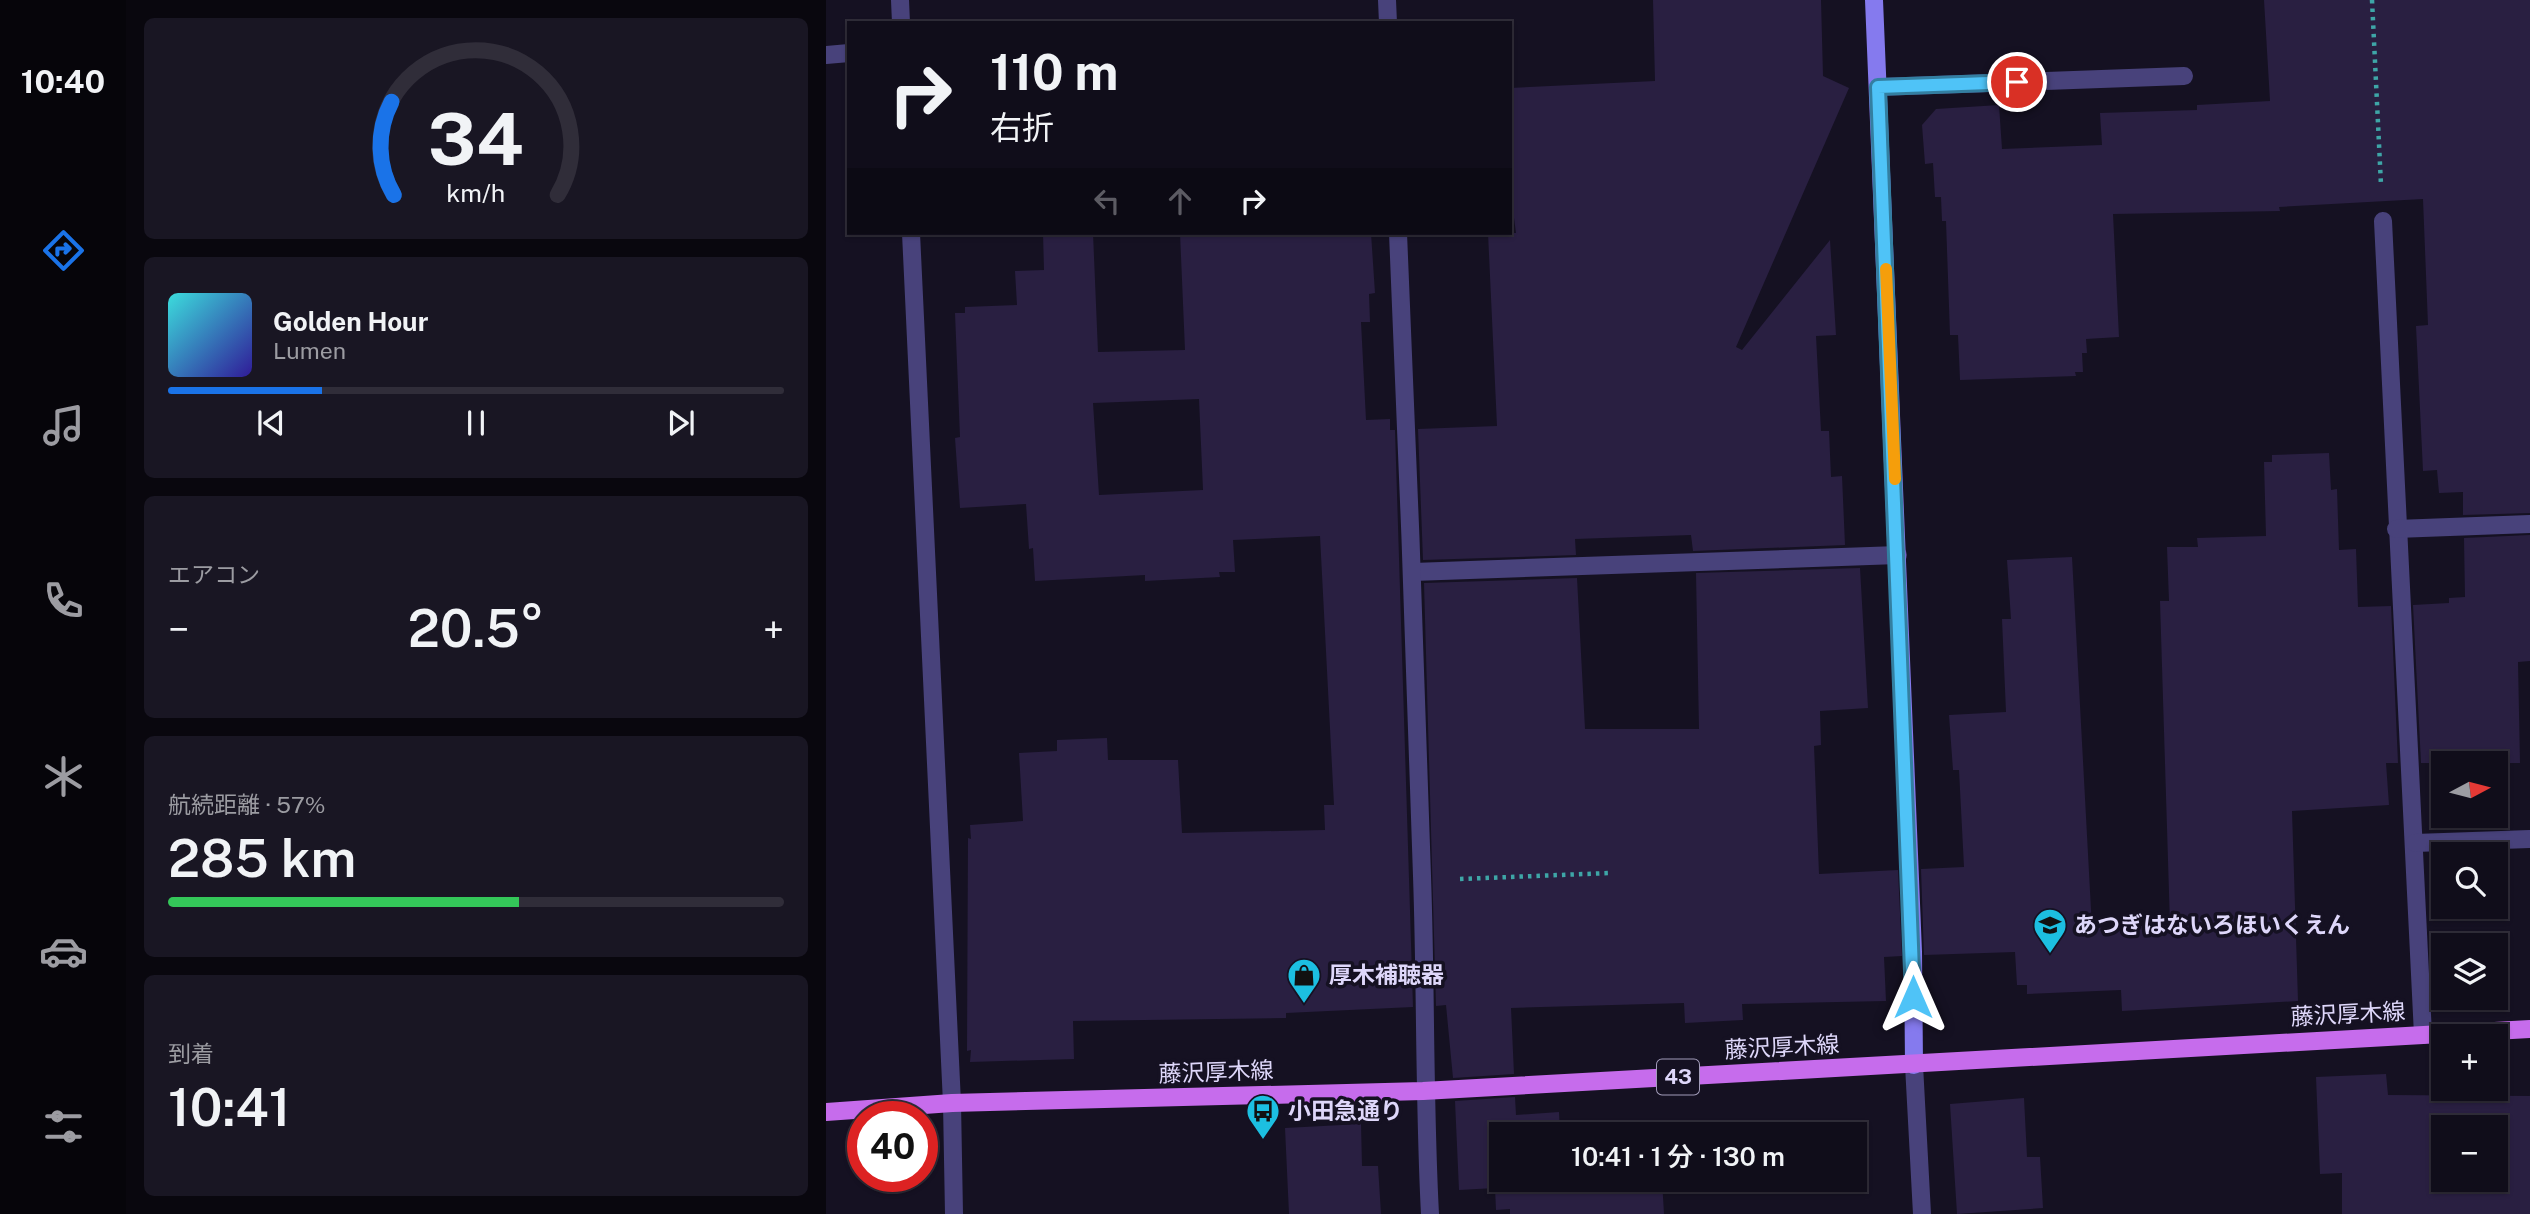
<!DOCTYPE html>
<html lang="ja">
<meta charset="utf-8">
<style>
body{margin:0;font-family:"Public Sans","Noto Sans JP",sans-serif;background:#191623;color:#f1f3f6;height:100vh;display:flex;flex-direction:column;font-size:26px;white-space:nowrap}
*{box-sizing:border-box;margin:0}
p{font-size:23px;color:#9c9ca2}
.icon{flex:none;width:38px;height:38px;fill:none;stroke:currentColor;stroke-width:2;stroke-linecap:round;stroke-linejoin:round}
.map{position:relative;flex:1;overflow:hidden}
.details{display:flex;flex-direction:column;gap:18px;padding:18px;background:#09070e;width:700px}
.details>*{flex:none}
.guide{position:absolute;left:21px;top:21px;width:665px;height:214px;border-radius:0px;box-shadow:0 2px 5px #0004,0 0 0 2px #302d39;background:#100d1a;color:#f1f3f6;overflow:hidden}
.needle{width:46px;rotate:83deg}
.fabs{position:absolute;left:1605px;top:751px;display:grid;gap:14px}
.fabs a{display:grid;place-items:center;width:77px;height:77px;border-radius:0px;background:#100d1a;box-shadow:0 2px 5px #0004,0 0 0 2px #302d39;font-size:35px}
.speed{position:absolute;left:21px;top:1101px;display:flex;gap:14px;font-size:35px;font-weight:700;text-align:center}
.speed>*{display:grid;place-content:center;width:91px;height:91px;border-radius:50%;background:#100d1a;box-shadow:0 2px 5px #0004,0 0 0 2px #302d39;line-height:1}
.speed .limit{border:10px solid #d22;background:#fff;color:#111}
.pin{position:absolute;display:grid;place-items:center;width:60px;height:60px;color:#fff;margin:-30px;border:4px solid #fff;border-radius:50%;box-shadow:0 2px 7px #0007}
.me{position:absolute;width:77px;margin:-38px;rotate:0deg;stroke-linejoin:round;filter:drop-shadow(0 0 5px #0008)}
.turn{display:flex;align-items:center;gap:24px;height:147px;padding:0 28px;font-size:32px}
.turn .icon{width:91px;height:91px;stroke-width:2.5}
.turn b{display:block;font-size:49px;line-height:60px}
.lanes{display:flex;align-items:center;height:66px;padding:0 28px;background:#0003;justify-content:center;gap:35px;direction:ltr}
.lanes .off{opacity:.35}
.big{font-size:52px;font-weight:600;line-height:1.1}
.details .tile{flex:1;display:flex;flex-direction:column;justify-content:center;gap:10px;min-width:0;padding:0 24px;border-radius:10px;background:#191623}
.details .dial{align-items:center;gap:0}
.dial svg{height:182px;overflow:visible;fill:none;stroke:#302d39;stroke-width:7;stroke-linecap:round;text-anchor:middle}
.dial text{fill:#f1f3f6;stroke:none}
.song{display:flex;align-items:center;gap:21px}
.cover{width:84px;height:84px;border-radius:10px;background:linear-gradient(135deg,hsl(180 70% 55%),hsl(250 70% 35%))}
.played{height:7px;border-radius:4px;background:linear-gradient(90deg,#1a73e8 25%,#302d39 25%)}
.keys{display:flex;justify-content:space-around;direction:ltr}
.heat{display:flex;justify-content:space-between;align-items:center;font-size:38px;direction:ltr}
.charge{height:10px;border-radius:5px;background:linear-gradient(90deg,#34c759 57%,#302d39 0)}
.trip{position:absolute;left:663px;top:1122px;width:378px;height:70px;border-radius:0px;background:#100d1a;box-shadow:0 2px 5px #0004,0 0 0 2px #302d39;font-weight:600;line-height:70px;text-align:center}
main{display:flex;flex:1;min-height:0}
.menu{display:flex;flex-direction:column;width:126px;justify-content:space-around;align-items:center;background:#06050a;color:#9c9ca2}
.menu .icon{width:49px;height:49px}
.menu .selected{color:#1a73e8}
.menu b{font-size:32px;color:#f1f3f6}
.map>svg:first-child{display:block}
</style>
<main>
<nav class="menu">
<b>10:40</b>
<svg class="icon selected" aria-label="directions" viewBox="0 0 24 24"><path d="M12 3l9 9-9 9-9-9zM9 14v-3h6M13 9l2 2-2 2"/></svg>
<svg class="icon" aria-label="music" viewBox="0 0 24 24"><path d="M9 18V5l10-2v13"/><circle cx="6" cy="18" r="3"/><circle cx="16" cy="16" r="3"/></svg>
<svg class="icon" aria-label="phone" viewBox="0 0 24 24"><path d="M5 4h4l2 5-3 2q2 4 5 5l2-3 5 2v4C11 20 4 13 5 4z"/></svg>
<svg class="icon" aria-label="climate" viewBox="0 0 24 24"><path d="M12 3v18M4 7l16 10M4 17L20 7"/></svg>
<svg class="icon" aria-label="car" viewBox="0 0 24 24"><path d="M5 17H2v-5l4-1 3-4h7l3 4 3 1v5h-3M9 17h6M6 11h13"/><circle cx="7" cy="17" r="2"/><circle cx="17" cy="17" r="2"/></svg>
<svg class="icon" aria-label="filters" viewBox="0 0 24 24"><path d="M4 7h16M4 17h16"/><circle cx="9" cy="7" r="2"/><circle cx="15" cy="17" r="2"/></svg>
</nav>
<section class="details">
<div class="tile dial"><svg viewBox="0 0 100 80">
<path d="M14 69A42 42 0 1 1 86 69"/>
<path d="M14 69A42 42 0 0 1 13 28" stroke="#1a73e8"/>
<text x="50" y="56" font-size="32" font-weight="700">34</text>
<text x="50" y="72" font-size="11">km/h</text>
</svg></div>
<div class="tile">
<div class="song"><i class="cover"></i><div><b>Golden Hour</b><p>Lumen</p></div></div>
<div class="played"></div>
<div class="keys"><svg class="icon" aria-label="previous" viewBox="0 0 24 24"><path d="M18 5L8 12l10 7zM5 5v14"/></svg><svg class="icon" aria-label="pause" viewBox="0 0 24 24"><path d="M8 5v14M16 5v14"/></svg><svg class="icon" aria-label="next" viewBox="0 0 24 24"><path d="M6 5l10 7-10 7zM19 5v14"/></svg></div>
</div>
<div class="tile"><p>エアコン</p>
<div class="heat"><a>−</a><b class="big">20.5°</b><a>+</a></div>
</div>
<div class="tile"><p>航続距離 · 57%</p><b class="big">285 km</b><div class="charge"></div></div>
<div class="tile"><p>到着</p><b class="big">10:41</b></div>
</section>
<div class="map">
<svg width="1704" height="1214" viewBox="0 0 1704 1214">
<rect width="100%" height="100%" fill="#151122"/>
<g fill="#291f41" fill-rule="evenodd">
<path d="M 827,0 L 995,0 L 997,76 L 1023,88 L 910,347 L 916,350 L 1004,240 L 1010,335 L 990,336 L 995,431 L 1003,431 L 1005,477 L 1016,476 L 1019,545 L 867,551 L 865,535 L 749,539 L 750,555 L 597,560 L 592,429 L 671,426 L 662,233 L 690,233 L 684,188 L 684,88 L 829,81 Z"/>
<path d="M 1438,0 L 1704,0 L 1704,513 L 1637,515 L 1637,492 L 1613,493 L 1611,470 L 1597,471 L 1590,326 L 1602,325 L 1597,199 L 1453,207 L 1454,211 L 1287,214 L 1293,337 L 1260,339 L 1261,353 L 1256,353 L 1257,372 L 1249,372 L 1250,376 L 1134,380 L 1132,335 L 1124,335 L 1120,221 L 1116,221 L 1115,197 L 1109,197 L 1107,163 L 1099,164 L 1096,125 L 1110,109 L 1173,105 L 1176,149 L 1276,145 L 1274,113 L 1371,110 L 1371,105 L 1444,101 Z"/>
<path d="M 217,233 L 267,233 L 272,352 L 359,350 L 354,233 L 545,233 L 549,293 L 543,294 L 544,322 L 535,322 L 540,420 L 564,419 L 564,430 L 569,430 L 587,1007 L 460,1013 L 460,1018 L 247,1021 L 248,1059 L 144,1062 L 145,1050 L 141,1051 L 142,838 L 145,839 L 144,825 L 197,821 L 193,753 L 231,751 L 231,740 L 281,738 L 282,760 L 352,760 L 356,833 L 499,830 L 498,805 L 508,805 L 494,536 L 407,540 L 409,572 L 393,572 L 394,577 L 319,581 L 319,575 L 209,581 L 207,548 L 203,549 L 200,504 L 134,508 L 129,438 L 134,437 L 129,313 L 139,313 L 139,307 L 191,305 L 189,271 L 218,270 ZM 373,399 L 377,490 L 273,495 L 267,403 Z"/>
<path d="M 1503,453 L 1505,490 L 1511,489 L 1513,550 L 1530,549 L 1532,607 L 1565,606 L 1572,763 L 1560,763 L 1563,805 L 1466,811 L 1472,1001 L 1296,1011 L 1295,990 L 1201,994 L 1201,985 L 1191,985 L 1189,952 L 1098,955 L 1095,869 L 1138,867 L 1133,770 L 1127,770 L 1123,715 L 1180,712 L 1176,619 L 1185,619 L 1181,560 L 1246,557 L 1266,928 L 1344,925 L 1334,601 L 1343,601 L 1341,547 L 1372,547 L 1371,538 L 1440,536 L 1438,462 L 1446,462 L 1446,455 Z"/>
<path d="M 1704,535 L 1704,661 L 1692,662 L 1694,763 L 1595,763 L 1587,605 L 1623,603 L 1623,598 L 1639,597 L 1638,538 Z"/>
<path d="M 1034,568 L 1042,708 L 994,711 L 995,745 L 988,746 L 993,874 L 1072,870 L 1076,956 L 1058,957 L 1060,1001 L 916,1004 L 917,1020 L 859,1023 L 858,1003 L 685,1008 L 688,1074 L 627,1078 L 620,1005 L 610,1006 L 598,583 L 751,578 L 759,729 L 873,729 L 870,573 Z"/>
<path d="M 1560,1074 L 1562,1095 L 1704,1096 L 1704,1214 L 1516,1214 L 1516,1173 L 1494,1174 L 1490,1077 ZM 1617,1127 L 1670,1127 L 1670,1180 L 1617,1180 Z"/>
<path d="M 689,1097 L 690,1115 L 733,1112 L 734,1134 L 676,1134 L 676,1180 L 836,1180 L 838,1214 L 684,1214 L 684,1209 L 670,1210 L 669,1188 L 633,1190 L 629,1101 Z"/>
<path d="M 1198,1098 L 1201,1157 L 1214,1157 L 1217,1208 L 1131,1214 L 1124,1104 Z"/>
<path d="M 535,1124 L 536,1166 L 552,1166 L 555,1214 L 463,1214 L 459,1128 Z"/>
</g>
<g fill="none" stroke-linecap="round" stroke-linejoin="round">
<g stroke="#3ea6a7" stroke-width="4.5" stroke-dasharray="3.5 5" stroke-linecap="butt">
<path d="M 1546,0 L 1555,185"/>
<path d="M 634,879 L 784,873"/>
</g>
<g stroke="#48427b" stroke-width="18">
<path d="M 1052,87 L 1358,76"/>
<path d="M 1557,221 L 1597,1035"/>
<path d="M 587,572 L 1072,555"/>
<path d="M 1589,843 L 1704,839"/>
</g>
<g stroke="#48427b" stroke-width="18">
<path d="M 74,0 L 75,23"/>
<path d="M 561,0 L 562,23"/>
<path d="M 0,55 L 23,53"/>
<path d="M 85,233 L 126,1103 L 128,1214"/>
<path d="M 572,233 C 581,447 590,662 596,876 C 600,989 598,1101 604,1214"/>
<path d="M 1570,529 L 1704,524"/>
<path d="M 1088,1065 L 1096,1214"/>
</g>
<path stroke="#857aee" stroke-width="18" d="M 1048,0 L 1087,952 L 1088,1065"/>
<path stroke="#c66cec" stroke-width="18" d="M 0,1112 L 126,1103 L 597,1091 L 1704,1029"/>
</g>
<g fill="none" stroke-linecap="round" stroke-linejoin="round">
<defs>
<path id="route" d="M 1087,997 L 1052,87 L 1191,82"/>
</defs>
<use href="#route" stroke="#337fa1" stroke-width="18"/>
<use href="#route" stroke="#4fc3f7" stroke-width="12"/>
<path stroke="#f59e0b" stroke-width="12" d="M 1060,269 L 1069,479"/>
</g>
<defs>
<symbol id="school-pin" viewBox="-11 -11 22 30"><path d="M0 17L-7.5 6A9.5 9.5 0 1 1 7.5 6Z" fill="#1cbfe1" stroke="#151122"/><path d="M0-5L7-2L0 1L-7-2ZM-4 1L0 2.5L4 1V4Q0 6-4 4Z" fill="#111"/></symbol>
<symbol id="shop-pin" viewBox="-11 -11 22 30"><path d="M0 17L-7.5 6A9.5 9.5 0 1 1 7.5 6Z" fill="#1cbfe1" stroke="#151122"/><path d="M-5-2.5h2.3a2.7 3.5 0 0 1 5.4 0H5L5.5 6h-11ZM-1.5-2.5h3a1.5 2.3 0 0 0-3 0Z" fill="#111"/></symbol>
<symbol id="bus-pin" viewBox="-11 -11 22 30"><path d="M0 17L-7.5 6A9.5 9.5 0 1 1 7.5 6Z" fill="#1cbfe1" stroke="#151122"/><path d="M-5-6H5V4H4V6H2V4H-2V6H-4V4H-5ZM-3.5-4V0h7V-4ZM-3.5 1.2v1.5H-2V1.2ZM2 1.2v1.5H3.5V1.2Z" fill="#111"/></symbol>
</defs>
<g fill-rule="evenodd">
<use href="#school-pin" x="1205" y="906" width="38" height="52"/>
<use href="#shop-pin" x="459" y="956" width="38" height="52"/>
<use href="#bus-pin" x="418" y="1092" width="38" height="52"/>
</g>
<g text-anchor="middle" stroke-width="7" stroke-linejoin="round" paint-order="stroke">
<rect fill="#151122" stroke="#a29cb9" stroke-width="2" x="831" y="1059.5" width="42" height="35" rx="5"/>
<g font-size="21" font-weight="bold" fill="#ded7fa">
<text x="852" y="1084">43</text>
</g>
<g font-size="23" font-weight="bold" fill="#ded7fa" stroke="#151122" text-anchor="start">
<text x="1248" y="933">あつぎはないろほいくえん</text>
<text x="503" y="983">厚木補聴器</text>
<text x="462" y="1119">小田急通り</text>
</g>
<g font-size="23" fill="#ded7fa" stroke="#151122">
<text transform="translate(1522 1014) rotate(-3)" y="8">藤沢厚木線</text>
<text transform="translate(956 1047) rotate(-3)" y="8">藤沢厚木線</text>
<text transform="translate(390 1072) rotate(-2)" y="8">藤沢厚木線</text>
</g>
</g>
</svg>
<div class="fabs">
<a><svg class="needle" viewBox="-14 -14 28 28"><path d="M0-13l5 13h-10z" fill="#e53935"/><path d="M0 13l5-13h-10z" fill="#9c9ca2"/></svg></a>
<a><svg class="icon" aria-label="search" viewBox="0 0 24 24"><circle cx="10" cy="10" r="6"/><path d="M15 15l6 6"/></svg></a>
<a><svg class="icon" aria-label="layers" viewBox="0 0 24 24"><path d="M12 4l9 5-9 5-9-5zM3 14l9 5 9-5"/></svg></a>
<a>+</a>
<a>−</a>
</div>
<div class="speed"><div class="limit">40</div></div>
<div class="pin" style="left:1191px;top:82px;background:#d93025"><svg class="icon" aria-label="arrive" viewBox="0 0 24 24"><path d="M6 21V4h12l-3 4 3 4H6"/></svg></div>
<svg class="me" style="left:1087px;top:997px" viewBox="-20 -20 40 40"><path d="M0-17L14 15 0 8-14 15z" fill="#4fc3f7" stroke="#fff" stroke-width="4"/></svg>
<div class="trip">10:41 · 1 分 · 130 m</div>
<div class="guide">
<div class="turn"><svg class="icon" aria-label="right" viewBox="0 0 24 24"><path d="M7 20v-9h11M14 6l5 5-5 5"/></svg><div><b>110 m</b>右折</div></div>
<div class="lanes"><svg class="icon off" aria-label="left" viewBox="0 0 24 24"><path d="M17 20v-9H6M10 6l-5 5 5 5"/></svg><svg class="icon off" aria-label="ahead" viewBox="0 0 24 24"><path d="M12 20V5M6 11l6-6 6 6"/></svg><svg class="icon" aria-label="right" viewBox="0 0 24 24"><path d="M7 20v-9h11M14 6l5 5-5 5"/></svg></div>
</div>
</div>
</main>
